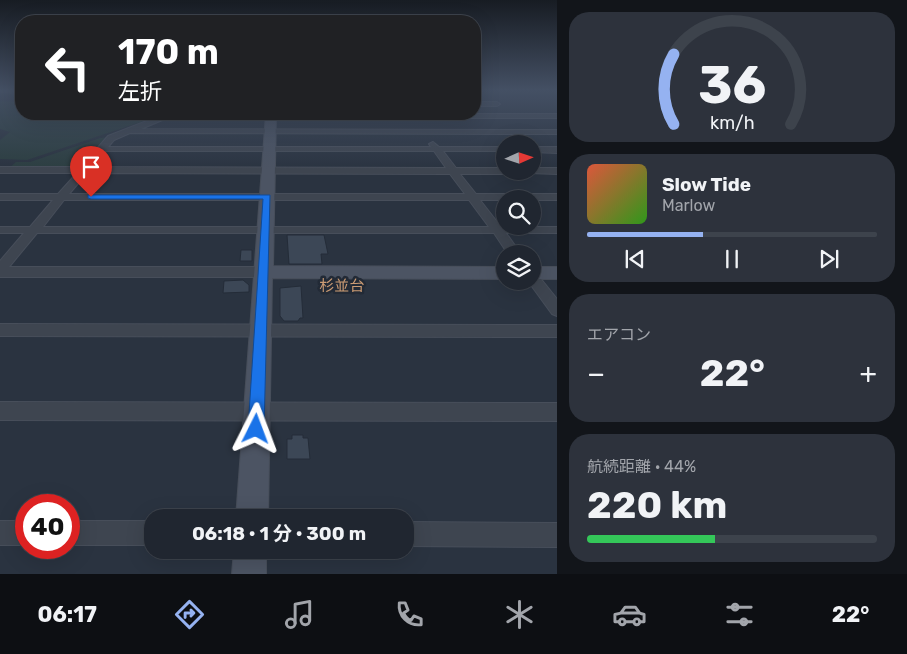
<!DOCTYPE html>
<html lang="ja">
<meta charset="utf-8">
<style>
body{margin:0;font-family:Rubik,"Noto Sans JP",sans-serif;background:#2d323c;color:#f1f3f6;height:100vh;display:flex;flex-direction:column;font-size:19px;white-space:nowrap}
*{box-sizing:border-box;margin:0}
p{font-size:16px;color:#a2a5ab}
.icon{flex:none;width:28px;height:28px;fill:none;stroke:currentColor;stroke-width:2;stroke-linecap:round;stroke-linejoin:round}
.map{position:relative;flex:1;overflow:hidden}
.side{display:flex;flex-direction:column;gap:12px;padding:12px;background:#12151a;width:350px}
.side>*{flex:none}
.hud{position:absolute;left:15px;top:15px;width:466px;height:105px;border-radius:20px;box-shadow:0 5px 20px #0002,0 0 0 1px #3d434c;background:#202124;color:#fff;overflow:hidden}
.needle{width:32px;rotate:87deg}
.fabs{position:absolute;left:496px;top:135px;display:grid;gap:10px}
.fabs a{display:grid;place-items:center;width:45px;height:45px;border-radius:50%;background:#202630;box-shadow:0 5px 20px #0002,0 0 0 1px #3d434c;font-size:25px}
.speed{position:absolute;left:15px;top:494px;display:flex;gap:10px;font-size:25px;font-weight:700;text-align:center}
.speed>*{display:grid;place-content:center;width:65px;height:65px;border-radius:50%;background:#202630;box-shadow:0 5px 20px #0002,0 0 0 1px #3d434c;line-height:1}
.speed .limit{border:8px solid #d22;background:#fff;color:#111}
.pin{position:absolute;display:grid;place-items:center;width:42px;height:42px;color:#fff;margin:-51px -21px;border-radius:50% 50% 50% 0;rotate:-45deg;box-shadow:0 0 5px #0007}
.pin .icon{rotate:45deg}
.me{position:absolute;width:55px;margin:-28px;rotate:3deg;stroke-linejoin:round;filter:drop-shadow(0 0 4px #0008)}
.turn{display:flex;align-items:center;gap:18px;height:105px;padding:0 20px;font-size:22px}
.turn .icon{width:65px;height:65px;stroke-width:2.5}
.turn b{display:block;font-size:35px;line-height:42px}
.big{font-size:38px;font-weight:700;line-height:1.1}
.side .tile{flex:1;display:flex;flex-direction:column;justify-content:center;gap:8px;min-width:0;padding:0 18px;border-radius:20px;background:#2d323c}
.side .dial{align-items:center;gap:0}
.dial svg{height:130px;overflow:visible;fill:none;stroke:#3d434c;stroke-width:7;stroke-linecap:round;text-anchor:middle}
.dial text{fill:#f1f3f6;stroke:none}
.song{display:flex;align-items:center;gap:15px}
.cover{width:60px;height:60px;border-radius:8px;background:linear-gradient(135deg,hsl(10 70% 55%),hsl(110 70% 35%))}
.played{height:5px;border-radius:2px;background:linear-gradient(90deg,#95b2f1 40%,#3d434c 40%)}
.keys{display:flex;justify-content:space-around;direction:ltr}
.heat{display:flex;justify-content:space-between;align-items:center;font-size:28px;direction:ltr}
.charge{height:8px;border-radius:4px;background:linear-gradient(90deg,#34c759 44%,#3d434c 0)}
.trip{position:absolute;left:144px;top:509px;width:270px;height:50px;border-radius:20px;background:#202630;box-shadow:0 5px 20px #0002,0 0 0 1px #3d434c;font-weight:700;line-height:50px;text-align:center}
.menu{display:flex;height:80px;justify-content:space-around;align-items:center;background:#0d0f13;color:#a2a5ab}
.menu .icon{width:35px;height:35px}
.menu .selected{color:#95b2f1}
.menu b{font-size:22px;color:#f1f3f6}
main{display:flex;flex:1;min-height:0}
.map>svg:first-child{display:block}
</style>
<main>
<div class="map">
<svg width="557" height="574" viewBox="0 0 557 574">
<rect width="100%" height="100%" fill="#2a3340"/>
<g fill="#2c3e41">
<path d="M 0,101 L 21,102 L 21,114 L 165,114 L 27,160 L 0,159 L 0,140 L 10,132 L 0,129 Z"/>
<path d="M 109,137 L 82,166 L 75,169 L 8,169 L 16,162 L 30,162 L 100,138 Z"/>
</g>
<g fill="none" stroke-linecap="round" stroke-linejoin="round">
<path stroke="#1d2a3e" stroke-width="2" d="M 481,90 L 491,90"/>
</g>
<g fill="#3c4756" stroke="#242c38">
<path d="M 287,235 L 324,235 L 328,254 L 321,254 L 322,264 L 289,264 Z"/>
<path d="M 241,250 L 252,250 L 252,261 L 240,261 Z"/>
<path d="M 243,280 L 249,285 L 249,292 L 223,293 L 224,281 Z"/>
<path d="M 301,286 L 303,318 L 300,318 L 298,321 L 284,321 L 280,316 L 280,288 Z"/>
<path d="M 292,435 L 303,435 L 303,438 L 308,438 L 310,459 L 287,459 L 287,439 L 292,439 Z"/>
</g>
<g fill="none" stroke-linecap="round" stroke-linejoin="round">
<defs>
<g id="street">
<path d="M 0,90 L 21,90 L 21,93 L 0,92 Z"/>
<path d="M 475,102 L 497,102 L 500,104 L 497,106 L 475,106 Z"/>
<path d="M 165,114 L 557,114 L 557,118 L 167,118 L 141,129 L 557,130 L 557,134 L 130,133 L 114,140 L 108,147 L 431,147 L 429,144 L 433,142 L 439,147 L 505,147 L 505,151 L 443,151 L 456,168 L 505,168 L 505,171 L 509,171 L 505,174 L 460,174 L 476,194 L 557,194 L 557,200 L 480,200 L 501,227 L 557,227 L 557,233 L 506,233 L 521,254 L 508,254 L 494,233 L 37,233 L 9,267 L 264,267 L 269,269 L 271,272 L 269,275 L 264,277 L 0,277 L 0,261 L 24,233 L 0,233 L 0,227 L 30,227 L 53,200 L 0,200 L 0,194 L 58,194 L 77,173 L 0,173 L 0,167 L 81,167 L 108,136 ZM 104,151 L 434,151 L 446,168 L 91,167 ZM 87,173 L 450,174 L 465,194 L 69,194 ZM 64,200 L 469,200 L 489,227 L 43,227 Z"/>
<path d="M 532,147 L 557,147 L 557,153 L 532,152 Z"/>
<path d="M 532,168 L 557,168 L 557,174 L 529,173 L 528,171 L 532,171 Z"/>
<path d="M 532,272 L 537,274 L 557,299 L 557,316 L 552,314 L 528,281 L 532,281 Z"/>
<path d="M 0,324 L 557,325 L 557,337 L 0,336 Z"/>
<path d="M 0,402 L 557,403 L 557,421 L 0,420 Z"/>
<rect x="0" y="521" width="26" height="24"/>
<rect x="69" y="521" width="83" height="24"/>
<path d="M 405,522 L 557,523 L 557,547 L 405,546 Z"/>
</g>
<g id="secondary">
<path d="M 266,114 L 276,114 L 273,266 L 505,267 L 505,279 L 272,278 L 268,518 L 236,518 Z"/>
<rect x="532" y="267" width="25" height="12"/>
<path d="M 234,550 L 266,550 L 266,574 L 232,574 Z"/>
</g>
</defs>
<use href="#street" stroke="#474e5a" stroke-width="2"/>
<use href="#secondary" stroke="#474e5a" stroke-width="2"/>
<use href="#street" fill="#3e4550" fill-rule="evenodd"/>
<use href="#secondary" fill="#4c5463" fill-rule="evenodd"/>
</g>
<linearGradient id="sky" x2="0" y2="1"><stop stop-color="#171c23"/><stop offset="0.53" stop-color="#445064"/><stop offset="1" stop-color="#445064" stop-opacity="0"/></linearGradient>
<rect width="557" height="170" fill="url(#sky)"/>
<path fill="#1a73e8" stroke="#114b97" d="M 88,195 L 270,195 L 264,429 L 262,435 L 256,437 L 250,435 L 248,429 L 263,199 L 91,199 L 88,198 Z"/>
<g text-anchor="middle" stroke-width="5" stroke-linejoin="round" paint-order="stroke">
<g font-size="15" fill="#cc9c74" stroke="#222a36">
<text x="342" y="291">杉並台</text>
</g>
</g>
</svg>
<div class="fabs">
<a><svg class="needle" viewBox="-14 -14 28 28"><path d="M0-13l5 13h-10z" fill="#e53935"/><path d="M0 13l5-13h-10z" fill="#a2a5ab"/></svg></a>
<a><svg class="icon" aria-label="search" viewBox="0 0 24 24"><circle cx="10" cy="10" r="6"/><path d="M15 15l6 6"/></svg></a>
<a><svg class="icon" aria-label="layers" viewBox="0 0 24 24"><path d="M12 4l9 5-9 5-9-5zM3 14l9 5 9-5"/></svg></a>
</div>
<div class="speed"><div class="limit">40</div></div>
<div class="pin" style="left:91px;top:197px;background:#d93025"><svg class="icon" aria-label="arrive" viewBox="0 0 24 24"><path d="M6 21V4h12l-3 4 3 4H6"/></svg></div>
<svg class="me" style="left:256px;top:429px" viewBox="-20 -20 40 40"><path d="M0-17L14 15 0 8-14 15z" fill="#1a73e8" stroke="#fff" stroke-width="4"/></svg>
<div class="trip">06:18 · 1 分 · 300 m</div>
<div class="hud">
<div class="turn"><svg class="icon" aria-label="left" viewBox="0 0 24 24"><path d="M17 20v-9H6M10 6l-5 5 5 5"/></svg><div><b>170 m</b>左折</div></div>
</div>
</div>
<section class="side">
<div class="tile dial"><svg viewBox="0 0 100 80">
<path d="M14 69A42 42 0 1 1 86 69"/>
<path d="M14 69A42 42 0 0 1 14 26" stroke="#95b2f1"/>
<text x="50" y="56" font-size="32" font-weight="700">36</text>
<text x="50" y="72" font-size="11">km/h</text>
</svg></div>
<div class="tile">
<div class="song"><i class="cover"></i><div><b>Slow Tide</b><p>Marlow</p></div></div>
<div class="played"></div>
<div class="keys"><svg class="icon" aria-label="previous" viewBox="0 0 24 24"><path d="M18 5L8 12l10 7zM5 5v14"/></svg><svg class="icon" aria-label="pause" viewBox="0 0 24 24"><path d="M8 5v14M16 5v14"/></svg><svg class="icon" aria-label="next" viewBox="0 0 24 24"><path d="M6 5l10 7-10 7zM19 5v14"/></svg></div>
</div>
<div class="tile"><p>エアコン</p>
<div class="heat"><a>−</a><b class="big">22°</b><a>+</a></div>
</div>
<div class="tile"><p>航続距離 · 44%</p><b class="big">220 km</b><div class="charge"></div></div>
</section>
</main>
<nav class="menu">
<b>06:17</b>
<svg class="icon selected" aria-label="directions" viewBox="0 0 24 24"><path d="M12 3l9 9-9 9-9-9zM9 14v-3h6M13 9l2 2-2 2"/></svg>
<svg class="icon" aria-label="music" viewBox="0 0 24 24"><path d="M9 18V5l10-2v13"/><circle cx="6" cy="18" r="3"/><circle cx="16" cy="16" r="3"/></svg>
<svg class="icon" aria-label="phone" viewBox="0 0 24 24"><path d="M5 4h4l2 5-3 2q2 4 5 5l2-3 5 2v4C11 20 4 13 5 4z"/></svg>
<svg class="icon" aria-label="climate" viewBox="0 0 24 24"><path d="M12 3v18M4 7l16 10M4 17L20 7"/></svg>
<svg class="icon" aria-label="car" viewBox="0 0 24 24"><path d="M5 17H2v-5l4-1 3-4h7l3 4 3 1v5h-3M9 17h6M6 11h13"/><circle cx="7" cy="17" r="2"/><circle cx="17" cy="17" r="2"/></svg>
<svg class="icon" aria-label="filters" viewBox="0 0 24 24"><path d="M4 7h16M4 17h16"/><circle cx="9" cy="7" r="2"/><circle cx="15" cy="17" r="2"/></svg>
<b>22°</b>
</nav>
